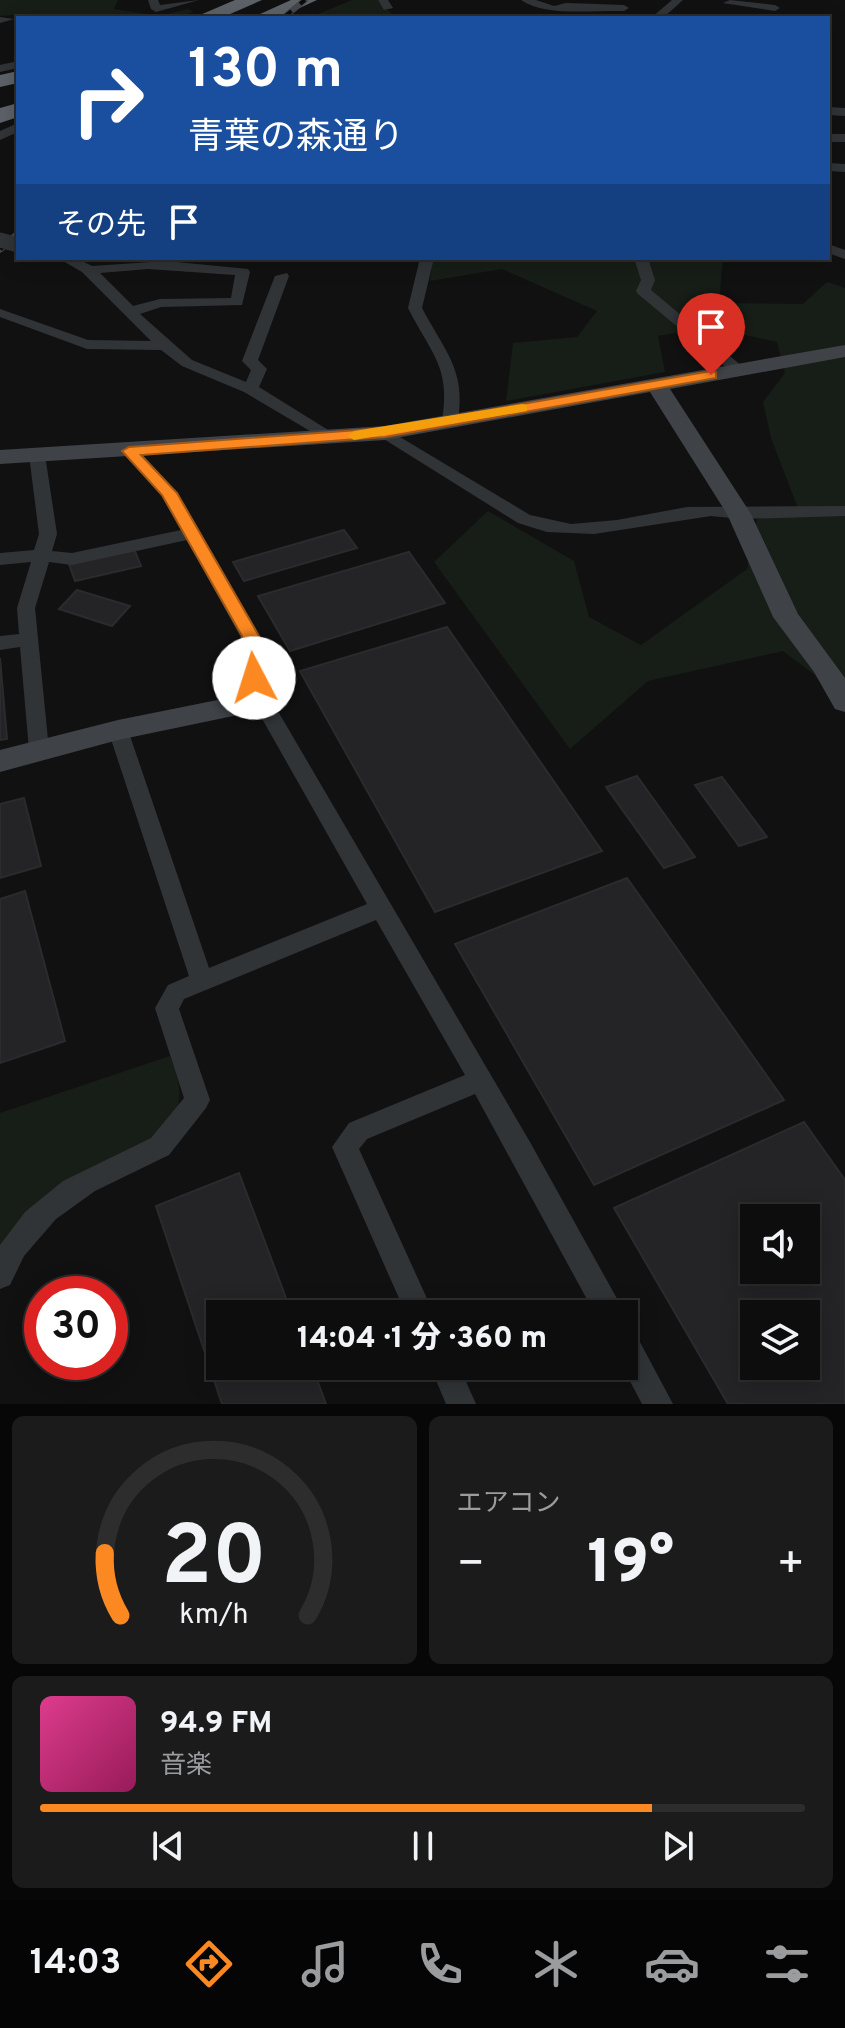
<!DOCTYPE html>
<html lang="ja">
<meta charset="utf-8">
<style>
body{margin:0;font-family:Overpass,"Noto Sans JP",sans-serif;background:#1b1b1c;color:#f1f3f6;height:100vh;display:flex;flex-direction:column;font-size:30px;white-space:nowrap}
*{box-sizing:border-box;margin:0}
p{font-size:26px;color:#9a9c9e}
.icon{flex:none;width:44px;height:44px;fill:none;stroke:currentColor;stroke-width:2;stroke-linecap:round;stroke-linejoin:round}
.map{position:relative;height:1404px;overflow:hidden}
.side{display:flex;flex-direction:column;gap:12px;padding:12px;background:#070708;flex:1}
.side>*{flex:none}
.banner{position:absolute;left:16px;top:16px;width:814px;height:244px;border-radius:0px;box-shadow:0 4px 20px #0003,0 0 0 2px #2d2d2e;background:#1a4fa0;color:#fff;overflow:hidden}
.controls{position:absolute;left:740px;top:1204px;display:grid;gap:16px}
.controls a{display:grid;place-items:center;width:80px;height:80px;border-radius:0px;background:#0d0d0e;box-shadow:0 4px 20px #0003,0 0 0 2px #2d2d2e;font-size:40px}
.speed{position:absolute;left:24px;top:1276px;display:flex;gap:16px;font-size:40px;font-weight:700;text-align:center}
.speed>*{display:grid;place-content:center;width:104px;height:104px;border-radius:50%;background:#0d0d0e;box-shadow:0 4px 20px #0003,0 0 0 2px #2d2d2e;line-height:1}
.speed .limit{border:12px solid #d22;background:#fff;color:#111}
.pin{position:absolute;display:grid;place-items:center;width:68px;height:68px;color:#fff;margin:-82px -34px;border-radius:50% 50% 50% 0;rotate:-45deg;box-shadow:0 0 8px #0007}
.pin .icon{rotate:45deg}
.me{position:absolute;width:88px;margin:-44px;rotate:355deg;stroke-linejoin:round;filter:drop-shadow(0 0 6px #0008)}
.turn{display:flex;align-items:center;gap:28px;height:168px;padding:0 40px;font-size:36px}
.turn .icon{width:104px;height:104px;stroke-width:2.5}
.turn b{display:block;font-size:56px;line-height:68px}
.then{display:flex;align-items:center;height:76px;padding:0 40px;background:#0003;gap:16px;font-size:30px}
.big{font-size:60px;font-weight:800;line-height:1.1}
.side .tile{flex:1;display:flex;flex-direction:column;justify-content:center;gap:12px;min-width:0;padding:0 28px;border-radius:12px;background:#1b1b1c}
.side .dial{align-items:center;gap:0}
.dial svg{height:208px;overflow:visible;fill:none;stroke:#2d2d2e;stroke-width:7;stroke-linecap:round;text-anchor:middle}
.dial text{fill:#f1f3f6;stroke:none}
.song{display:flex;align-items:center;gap:24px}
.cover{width:96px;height:96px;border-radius:12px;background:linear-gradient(135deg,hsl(330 70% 55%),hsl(330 70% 35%))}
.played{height:8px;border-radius:4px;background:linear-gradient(90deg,#fb8820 80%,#2d2d2e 80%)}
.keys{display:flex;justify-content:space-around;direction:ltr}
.heat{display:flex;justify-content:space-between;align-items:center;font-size:44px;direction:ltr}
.side .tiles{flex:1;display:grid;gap:12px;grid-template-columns:1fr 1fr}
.tile:last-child{grid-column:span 2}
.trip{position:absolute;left:206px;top:1300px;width:432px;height:80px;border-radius:0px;background:#0d0d0e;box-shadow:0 4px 20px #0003,0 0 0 2px #2d2d2e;font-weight:800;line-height:80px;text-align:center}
.tabs{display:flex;height:128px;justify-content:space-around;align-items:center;background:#050506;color:#9a9c9e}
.tabs .icon{width:56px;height:56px}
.tabs .on{color:#fb8820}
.tabs b{font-size:36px;color:#f1f3f6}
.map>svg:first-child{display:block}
</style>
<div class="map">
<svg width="845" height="1404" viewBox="0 0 845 1404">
<rect width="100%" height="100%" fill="#111112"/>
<g fill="#171d17">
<path d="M 0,0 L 118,0 L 114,9 L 158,16 L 188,9 L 194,12 L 175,18 L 56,18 L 26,14 L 0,16 Z"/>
<path d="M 352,0 L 378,0 L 396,18 L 308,18 Z"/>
<path d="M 433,258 L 723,258 L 719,303 L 803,304 L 827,282 L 845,288 L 845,698 L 783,651 L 648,681 L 570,749 L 434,562 L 488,511 L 574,561 L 589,617 L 641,645 L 747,569 L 757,519 L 797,506 L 771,438 L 763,402 L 785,373 L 777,342 L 709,327 L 658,336 L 665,372 L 506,401 L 513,343 L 577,337 L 597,311 L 502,269 L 430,281 Z"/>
<path d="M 170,1056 C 181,1085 185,1101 168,1128 L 0,1247 L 0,1113 Z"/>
</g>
<g fill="#242426" stroke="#2b2b2e" stroke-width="2" fill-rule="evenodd">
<path d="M 344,530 L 357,548 L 244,581 L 233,562 Z"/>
<path d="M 134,549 L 141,566 L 75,581 L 69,564 Z"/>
<path d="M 409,552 L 445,603 L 290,651 L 258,596 Z"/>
<path d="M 77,590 L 130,606 L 112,626 L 59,609 Z"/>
<path d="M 447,627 L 602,851 L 435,912 L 300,671 Z"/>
<path d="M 0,658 L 7,739 L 0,740 Z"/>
<path d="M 637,776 L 695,857 L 664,868 L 606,787 Z"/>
<path d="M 722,777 L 767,837 L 739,846 L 695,785 Z"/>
<path d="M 24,798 L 41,866 L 0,878 L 0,804 Z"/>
<path d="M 627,878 L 784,1100 L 594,1185 L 455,944 Z"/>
<path d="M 25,891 L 65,1041 L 0,1063 L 0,899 Z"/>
<path d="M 804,1122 L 845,1180 L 845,1404 L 728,1404 L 614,1208 ZM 754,1218 L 806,1218 L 806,1270 L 754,1270 ZM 754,1314 L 806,1314 L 806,1366 L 754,1366 Z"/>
<path d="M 239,1173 L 292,1314 L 220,1314 L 220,1366 L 312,1366 L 326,1404 L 222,1404 L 156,1206 Z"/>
</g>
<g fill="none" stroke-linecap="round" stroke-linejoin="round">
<g fill="#313437" fill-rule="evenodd">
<path d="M 148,0 L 158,0 L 160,5 L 199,0 L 156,12 L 151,9 Z"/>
<path d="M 378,0 L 388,0 L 393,8 L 384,10 Z"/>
<path d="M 521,0 L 536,0 L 554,6 L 566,3 L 624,5 L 629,8 L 624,11 C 592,10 546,17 521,0 Z"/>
<path d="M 672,0 L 683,0 L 663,18 L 651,18 Z"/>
<path d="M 730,0 L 775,5 L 780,8 L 775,11 L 723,3 Z"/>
<path d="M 0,17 L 14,19 L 0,23 Z"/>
<path d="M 18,61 L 18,68 L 0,72 L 0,65 Z"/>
<path d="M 828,107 L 845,108 L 845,116 L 828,115 Z"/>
<path d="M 18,123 L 18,132 L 0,140 L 0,131 Z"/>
<rect x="828" y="134" width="17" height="8"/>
<path d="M 828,163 L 845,164 L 845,172 L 828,171 Z"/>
<path d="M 828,244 L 845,250 L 845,259 L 828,253 Z"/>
<path d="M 58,258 L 76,258 L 92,266 L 166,261 L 248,269 L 250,272 L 242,305 L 161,307 L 140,314 L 192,360 L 246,382 L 251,370 L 242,361 L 275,276 L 287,273 L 289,276 L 258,360 L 267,369 L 259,387 L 341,438 L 339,441 L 327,441 L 244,392 L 182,366 L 161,350 L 87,349 L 0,317 L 0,309 L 88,340 L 151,341 L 82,272 ZM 148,269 L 235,275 L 231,298 L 160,299 L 133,306 L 100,273 Z"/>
<path d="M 420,258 L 434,258 L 422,308 C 445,352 466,369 458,421 L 450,426 L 442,421 C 451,366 431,354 408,308 Z"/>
<path d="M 634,258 L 648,258 L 655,280 L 651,290 L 743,367 L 743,373 L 733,373 L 638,294 L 636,291 L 641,280 Z"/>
<path d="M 385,428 L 530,515 L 571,524 L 617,520 L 687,507 L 845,506 L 845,516 L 741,519 L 711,516 L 594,534 L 547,532 L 518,523 L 379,436 L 379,430 Z"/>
<path d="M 129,446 L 135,447 L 178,493 L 260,636 L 264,678 L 272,701 L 530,1142 L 620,1304 L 624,1314 L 595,1314 L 475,1094 L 367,1139 L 359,1149 L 434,1314 L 406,1314 L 332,1147 L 349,1123 L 465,1075 L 376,920 L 184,999 L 179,1009 L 210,1100 L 206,1108 L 169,1155 L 95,1191 L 56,1219 L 24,1256 L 10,1285 L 0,1289 L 0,1245 L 25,1212 L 63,1181 L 151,1138 L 184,1098 L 155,1008 L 168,985 L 189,976 L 108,730 L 111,725 L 125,725 L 128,730 L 209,968 L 367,904 L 252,701 L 244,678 L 240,636 L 187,540 L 72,565 L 49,562 L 35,608 L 49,750 L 46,755 L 32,755 L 29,750 L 20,647 L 0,650 L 0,636 L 19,634 L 17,608 L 31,562 L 0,565 L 0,553 L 34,550 L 39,534 L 29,455 L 37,450 L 45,455 L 57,534 L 52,551 L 72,553 L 181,530 L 162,496 L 121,451 Z"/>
<path d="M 624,1327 L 634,1331 L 673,1404 L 642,1404 L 622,1366 Z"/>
<path d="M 430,1366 L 459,1366 L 476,1404 L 446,1404 Z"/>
</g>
<g fill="#3f4348" fill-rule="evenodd">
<path d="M 845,345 L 845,357 L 670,389 L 751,514 L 798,614 L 845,678 L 845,712 L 835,709 L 814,672 L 773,617 L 727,514 L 650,392 L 385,440 L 0,464 L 0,450 L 385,426 Z"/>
<path d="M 262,691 L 272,694 L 276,701 L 272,708 L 118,740 L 0,772 L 0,750 L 118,720 Z"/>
</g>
<g fill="#5d6269" fill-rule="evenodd">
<path d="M 235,0 L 262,0 L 221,18 L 193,18 Z"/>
<path d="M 291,0 L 317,0 L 278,18 L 251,18 Z"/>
<path d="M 18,71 L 18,83 L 0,87 L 0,75 Z"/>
<path d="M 18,103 L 18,117 L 0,123 L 0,108 Z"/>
</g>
<defs>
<path id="rail-far1" d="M 283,18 L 305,0"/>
<path id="rail" d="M 0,249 L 18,234"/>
</defs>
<use href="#rail-far1" stroke="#44484d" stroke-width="6"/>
<use href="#rail" stroke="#44484d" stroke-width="7"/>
<use href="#rail-far1" stroke="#0c0c0d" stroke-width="4" stroke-dasharray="11" stroke-linecap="butt"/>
<use href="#rail" stroke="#0c0c0d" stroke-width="5" stroke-dasharray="14" stroke-linecap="butt"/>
<path stroke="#313437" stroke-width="15" d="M 0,240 L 18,245"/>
</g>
<path fill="#fb8820" stroke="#a35815" stroke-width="2" d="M 711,371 L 716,372 L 716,378 L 385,437 L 141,455 L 177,493 L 259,636 L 263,678 L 254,685 L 245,678 L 242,636 L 162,495 L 122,451 L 129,447 L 385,428 Z"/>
<path fill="#f59e0b" d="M 522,404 L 527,405 L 527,411 L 354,440 L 347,436 L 354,431 Z"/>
</svg>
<div class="controls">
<a><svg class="icon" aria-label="sound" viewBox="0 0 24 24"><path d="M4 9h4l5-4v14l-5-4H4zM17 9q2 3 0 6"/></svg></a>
<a><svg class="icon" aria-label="layers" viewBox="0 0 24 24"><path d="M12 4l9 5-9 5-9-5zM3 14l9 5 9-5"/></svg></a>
</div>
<div class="speed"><div class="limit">30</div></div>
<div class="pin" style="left:711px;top:375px;background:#d93025"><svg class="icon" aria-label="arrive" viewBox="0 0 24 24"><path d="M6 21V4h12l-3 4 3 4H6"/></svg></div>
<svg class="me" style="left:254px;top:678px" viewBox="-20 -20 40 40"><circle r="19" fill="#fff"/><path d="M0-13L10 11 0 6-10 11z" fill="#fb8820"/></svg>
<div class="trip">14:04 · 1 分 · 360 m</div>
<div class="banner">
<div class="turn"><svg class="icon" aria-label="right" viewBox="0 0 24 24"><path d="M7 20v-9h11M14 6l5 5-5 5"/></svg><div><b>130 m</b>青葉の森通り</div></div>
<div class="then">その先<svg class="icon" aria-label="arrive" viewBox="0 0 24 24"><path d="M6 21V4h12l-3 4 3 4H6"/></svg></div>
</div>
</div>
<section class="side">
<div class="tiles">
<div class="tile dial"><svg viewBox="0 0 100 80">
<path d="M14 69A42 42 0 1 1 86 69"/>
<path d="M14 69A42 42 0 0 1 8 45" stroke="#fb8820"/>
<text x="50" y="56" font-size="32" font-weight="700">20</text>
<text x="50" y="72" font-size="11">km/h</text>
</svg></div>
<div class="tile"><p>エアコン</p>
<div class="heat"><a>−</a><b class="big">19°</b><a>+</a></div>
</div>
<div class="tile">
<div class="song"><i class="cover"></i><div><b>94.9 FM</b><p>音楽</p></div></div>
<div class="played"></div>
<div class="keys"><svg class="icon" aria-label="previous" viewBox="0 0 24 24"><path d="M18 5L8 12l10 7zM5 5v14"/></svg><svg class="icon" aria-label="pause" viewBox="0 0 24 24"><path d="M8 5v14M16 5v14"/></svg><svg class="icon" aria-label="next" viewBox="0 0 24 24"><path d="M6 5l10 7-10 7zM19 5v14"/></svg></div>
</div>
</div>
</section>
<nav class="tabs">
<b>14:03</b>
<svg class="icon on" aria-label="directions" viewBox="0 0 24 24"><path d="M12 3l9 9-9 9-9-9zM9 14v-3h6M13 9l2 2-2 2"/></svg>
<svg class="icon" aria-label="music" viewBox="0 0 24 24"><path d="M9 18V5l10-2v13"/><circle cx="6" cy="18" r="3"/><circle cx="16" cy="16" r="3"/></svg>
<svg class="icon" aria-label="phone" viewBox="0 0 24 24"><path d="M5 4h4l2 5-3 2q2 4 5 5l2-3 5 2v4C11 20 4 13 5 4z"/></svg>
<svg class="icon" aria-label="climate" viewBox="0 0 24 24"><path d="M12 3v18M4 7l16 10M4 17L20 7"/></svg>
<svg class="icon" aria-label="car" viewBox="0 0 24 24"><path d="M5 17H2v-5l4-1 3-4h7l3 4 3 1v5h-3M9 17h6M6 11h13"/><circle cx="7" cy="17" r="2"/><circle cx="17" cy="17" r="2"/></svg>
<svg class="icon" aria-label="filters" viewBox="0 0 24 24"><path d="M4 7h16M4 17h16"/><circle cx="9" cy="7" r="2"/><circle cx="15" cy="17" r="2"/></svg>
</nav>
